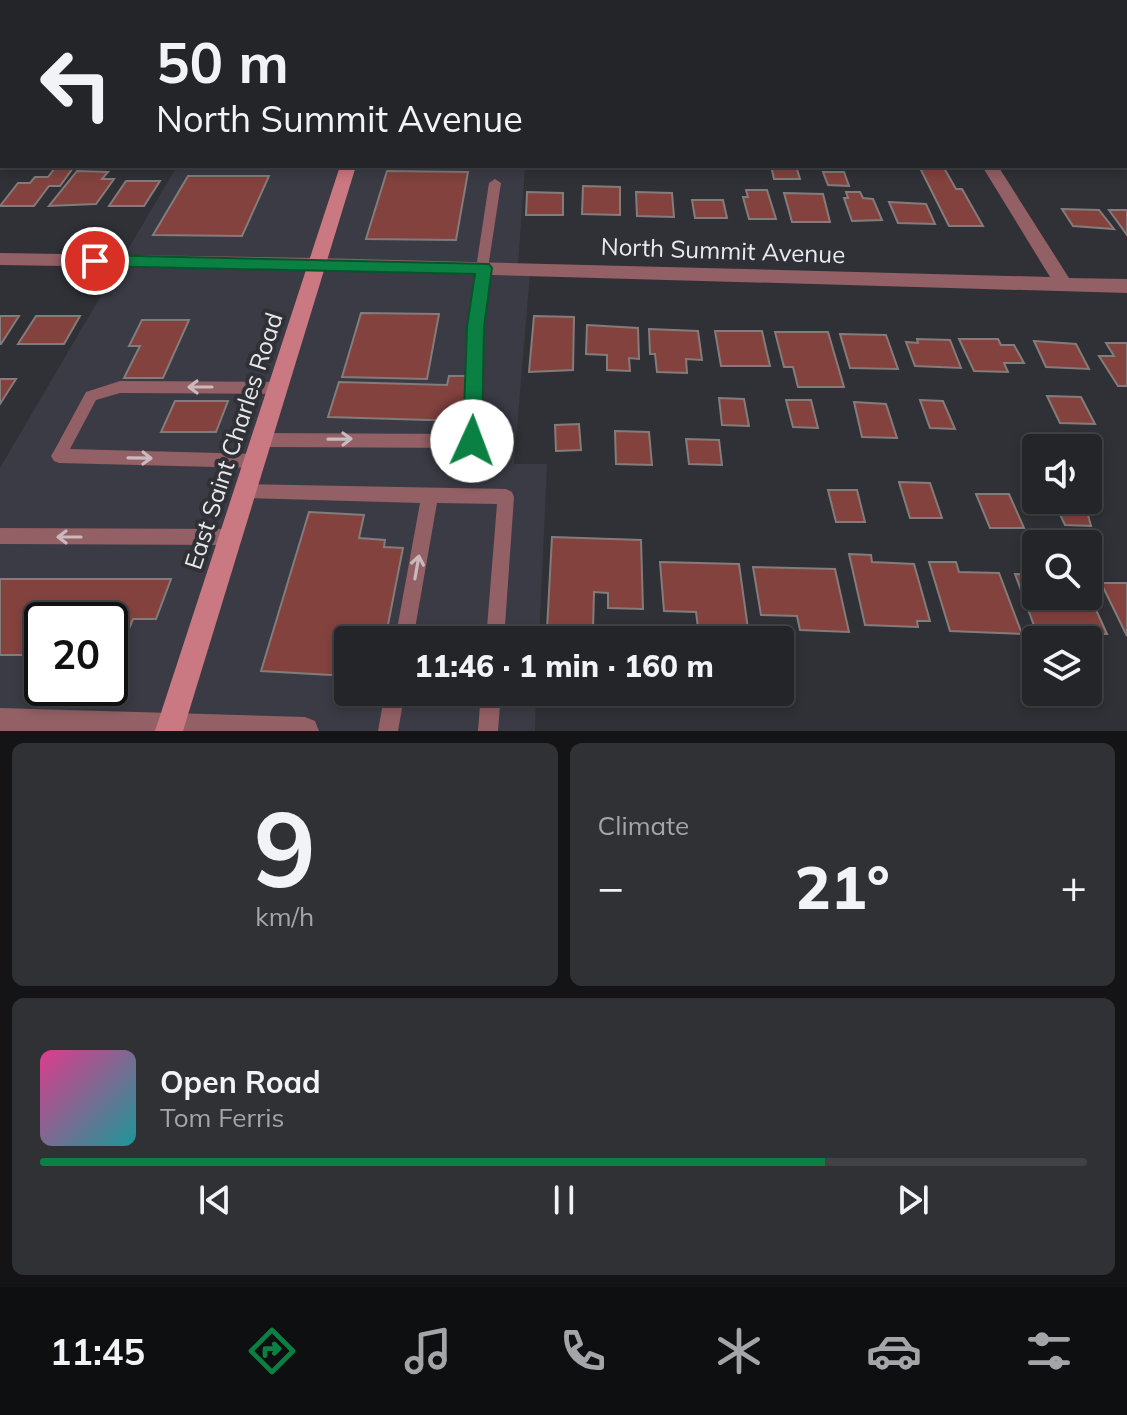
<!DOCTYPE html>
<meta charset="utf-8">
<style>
body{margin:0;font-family:Mulish,sans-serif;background:#303134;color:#f1f3f6;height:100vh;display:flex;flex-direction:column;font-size:30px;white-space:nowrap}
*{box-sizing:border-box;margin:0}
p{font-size:26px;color:#a3a5a8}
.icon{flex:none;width:44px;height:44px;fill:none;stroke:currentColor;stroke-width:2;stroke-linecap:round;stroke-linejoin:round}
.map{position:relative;height:731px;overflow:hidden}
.details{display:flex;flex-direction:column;gap:12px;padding:12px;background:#141416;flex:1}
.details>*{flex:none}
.hud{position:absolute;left:0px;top:0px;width:1128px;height:168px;box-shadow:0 4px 12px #0003,0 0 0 2px #414245;background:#242528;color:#f1f3f6;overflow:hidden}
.buttons{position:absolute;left:1022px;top:434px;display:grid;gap:16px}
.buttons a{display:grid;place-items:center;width:80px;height:80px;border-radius:8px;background:#242528;box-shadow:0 4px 12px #0003,0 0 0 2px #414245;font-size:40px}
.speed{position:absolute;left:24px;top:602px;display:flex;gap:16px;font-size:40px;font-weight:700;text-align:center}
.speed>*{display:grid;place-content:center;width:104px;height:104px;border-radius:50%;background:#242528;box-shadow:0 4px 12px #0003,0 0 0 2px #414245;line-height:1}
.speed .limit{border:4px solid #111;border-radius:12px;background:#fff;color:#111}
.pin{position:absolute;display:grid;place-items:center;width:68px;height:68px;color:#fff;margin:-34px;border:4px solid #fff;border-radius:50%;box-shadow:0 2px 8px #0007}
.me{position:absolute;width:88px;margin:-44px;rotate:2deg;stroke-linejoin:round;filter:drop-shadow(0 0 6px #0008)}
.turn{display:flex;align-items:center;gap:28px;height:168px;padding:0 24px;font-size:36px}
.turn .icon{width:104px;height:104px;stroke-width:2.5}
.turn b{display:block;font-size:56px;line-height:68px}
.big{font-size:60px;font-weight:800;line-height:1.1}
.details .card{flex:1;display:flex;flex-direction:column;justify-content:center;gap:12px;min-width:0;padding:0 28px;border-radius:12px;background:#303134}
.details .dial{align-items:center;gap:0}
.dial b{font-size:104px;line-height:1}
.song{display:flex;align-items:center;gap:24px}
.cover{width:96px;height:96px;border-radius:12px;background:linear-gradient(135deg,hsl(330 70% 55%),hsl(180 70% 35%))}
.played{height:8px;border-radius:4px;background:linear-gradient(90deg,#0b8043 75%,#414245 75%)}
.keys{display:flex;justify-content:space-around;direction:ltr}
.heat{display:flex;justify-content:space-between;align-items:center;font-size:44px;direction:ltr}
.details .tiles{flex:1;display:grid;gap:12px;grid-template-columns:1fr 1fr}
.card:last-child{grid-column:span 2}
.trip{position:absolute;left:334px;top:626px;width:460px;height:80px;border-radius:8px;background:#242528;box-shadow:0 4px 12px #0003,0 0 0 2px #414245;font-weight:800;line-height:80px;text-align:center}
.dock{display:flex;height:128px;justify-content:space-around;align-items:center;background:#0e0f10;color:#a3a5a8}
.dock .icon{width:56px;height:56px}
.dock .active{color:#0b8043}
.dock b{font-size:36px;color:#f1f3f6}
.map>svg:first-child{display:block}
</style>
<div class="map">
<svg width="1127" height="731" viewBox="0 0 1127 731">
<rect width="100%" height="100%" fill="#303136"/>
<g fill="#3a3b45" fill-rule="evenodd">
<path d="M 177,166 L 340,166 L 155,731 L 0,731 L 0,468 ZM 42,620 L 110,620 L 110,688 L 42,688 Z"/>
<path d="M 356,166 L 525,166 L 518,265 L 328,259 Z"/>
<path d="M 324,268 L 530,273 L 514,464 L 547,464 L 539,640 L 348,640 L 348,692 L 536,692 L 535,731 L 183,731 Z"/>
</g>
<g fill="#83423e" stroke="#837c7b" stroke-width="2">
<path d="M 771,166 L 796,166 L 800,179 L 774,179 Z"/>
<path d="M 55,168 L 73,168 L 60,186 L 49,186 L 34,206 L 0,206 L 18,183 L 30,183 L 35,177 L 48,177 Z"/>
<path d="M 920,168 L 944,168 L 956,189 L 962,189 L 983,226 L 949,226 Z"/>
<path d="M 77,171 L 108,172 L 102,179 L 114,179 L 96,204 L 49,206 Z"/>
<path d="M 387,171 L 468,172 L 456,240 L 366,239 Z"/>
<path d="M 823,172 L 844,172 L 849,186 L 828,185 Z"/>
<path d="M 188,176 L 269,176 L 242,236 L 153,235 Z"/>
<path d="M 126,181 L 160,181 L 144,206 L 109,206 Z"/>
<path d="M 583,186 L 620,187 L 620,215 L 582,214 Z"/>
<path d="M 746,190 L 767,190 L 776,219 L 749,219 L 743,197 L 748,197 Z"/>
<path d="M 527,192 L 563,193 L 563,215 L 526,215 Z"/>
<path d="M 636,192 L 672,193 L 674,217 L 637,216 Z"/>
<path d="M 846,192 L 860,192 L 863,198 L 873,199 L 882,220 L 852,221 L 844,198 L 848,198 Z"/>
<path d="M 784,193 L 823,194 L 830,222 L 792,222 Z"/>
<path d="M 692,200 L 723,200 L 727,218 L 695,218 Z"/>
<path d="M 889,202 L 926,204 L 935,224 L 898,223 Z"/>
<path d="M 1062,209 L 1099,210 L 1114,229 L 1073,226 Z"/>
<path d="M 1109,210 L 1127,210 L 1127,235 Z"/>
<path d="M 361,313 L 439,314 L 427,379 L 342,377 Z"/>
<path d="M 0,316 L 19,316 L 1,344 L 0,344 Z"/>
<path d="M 36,316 L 80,316 L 64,344 L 18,344 Z"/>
<path d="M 534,316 L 574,317 L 573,370 L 529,372 Z"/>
<path d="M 142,320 L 189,320 L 163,378 L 124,378 L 140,346 L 129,346 Z"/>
<path d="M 587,325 L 638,328 L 639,359 L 629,358 L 630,371 L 607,370 L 607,355 L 586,354 Z"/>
<path d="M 649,329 L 698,331 L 702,360 L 686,359 L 687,373 L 657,372 L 655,354 L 650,354 Z"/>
<path d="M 715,331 L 762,331 L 770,366 L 721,366 Z"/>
<path d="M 775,332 L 828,332 L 844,387 L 798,387 L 793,367 L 784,367 Z"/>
<path d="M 840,334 L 886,335 L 898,369 L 850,368 Z"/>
<path d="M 917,339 L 950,340 L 961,368 L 915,366 L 906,342 L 918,343 Z"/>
<path d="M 959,339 L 998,339 L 1001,345 L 1014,345 L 1024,363 L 1004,363 L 1008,372 L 974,371 Z"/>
<path d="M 1034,341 L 1076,344 L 1089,369 L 1046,367 Z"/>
<path d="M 1106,343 L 1127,343 L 1127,386 L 1118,386 L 1099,356 L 1114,356 Z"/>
<path d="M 449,376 L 470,376 L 463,421 L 328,417 L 339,382 L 447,385 Z"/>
<path d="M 0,379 L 16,379 L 0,404 Z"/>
<path d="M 1047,396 L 1081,397 L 1095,424 L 1060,423 Z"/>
<path d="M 719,398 L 744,399 L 749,426 L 722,425 Z"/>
<path d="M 786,400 L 811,400 L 818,428 L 793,427 Z"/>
<path d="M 920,400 L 943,401 L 955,429 L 930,428 Z"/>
<path d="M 175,401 L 228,401 L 216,432 L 161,432 Z"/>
<path d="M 854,402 L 886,404 L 897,438 L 862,437 Z"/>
<path d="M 579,424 L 581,450 L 556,451 L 555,425 Z"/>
<path d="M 615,431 L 649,432 L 652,465 L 616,464 Z"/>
<path d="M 686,439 L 719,440 L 722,465 L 689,464 Z"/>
<path d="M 899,482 L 930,483 L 942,518 L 910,518 Z"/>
<path d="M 828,490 L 857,490 L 865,522 L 836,522 Z"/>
<path d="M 976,494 L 1009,494 L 1024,528 L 990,528 Z"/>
<path d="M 1053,500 L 1084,500 L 1091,526 L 1065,525 Z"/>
<path d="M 309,512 L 364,515 L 359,538 L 385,540 L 384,547 L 403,548 L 385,640 L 348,640 L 348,676 L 261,671 Z"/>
<path d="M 552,537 L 641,540 L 643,609 L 608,608 L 608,593 L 594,592 L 593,630 L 547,629 Z"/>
<path d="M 849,554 L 871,555 L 872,562 L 914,564 L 930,621 L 917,621 L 918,627 L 865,625 Z"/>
<path d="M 660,562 L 739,564 L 748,629 L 698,628 L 696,612 L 664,611 Z"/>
<path d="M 929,562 L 956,562 L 959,572 L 999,573 L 1022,634 L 950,631 Z"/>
<path d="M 753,567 L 835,569 L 849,632 L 800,630 L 797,616 L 761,615 Z"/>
<path d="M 1015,574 L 1036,575 L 1036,596 L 1088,596 L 1088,592 L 1107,634 L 1036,631 Z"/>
<path d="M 0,579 L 171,579 L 156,619 L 133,619 L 118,655 L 110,655 L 110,620 L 42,620 L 42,655 L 0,655 Z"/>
<path d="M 1101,583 L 1127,583 L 1127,636 Z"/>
</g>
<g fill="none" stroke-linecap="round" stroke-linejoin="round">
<g fill="#936065" fill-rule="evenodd">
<path d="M 495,179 L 501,183 L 483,301 L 480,441 L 477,446 L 472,448 L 262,447 L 257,445 L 254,440 L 257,435 L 262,433 L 465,434 L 471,301 L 489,183 Z"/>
<path d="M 120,381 L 278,382 L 283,384 L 285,388 L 283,392 L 278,394 L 120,393 L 96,400 L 70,449 L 255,454 L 261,456 L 263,461 L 261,466 L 255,468 L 59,463 L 54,461 L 51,456 L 54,451 L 86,392 Z"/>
<path d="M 245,484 L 506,489 L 512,492 L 514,497 L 504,640 L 486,640 L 497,504 L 437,503 L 413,640 L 395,640 L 420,503 L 245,498 L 239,496 L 237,491 L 239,486 Z"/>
<path d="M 0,528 L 231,529 L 237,531 L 239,537 L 237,543 L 231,545 L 0,544 Z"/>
<path d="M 385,692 L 405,692 L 398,731 L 378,731 Z"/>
<path d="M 481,692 L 501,692 L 498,731 L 478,731 Z"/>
</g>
<g fill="#936065" fill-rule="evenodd">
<path d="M 881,0 L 893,0 L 894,2 L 882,2 Z"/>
<rect x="0" y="47" width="2" height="8"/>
<rect x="1126" y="62" width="1" height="8"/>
<path d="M 982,166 L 998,166 L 1069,278 L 1127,279 L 1127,293 L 318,270 L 0,265 L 0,253 L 318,258 L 1050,277 Z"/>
<path d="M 0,708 L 305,717 L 315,721 L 319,731 L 0,731 Z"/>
</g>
<g fill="#ca7881" fill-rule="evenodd">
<path d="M 395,0 L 407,0 L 394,2 Z"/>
<path d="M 340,166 L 356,166 L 183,731 L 155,731 Z"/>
</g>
</g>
<defs><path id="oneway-shaft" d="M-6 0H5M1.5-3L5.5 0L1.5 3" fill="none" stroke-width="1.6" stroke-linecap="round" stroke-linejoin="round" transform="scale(2)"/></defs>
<g stroke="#cab9bd">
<use href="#oneway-shaft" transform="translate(200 387) rotate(-180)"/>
<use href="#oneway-shaft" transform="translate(340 439) rotate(-1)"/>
<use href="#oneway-shaft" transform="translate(140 458) rotate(1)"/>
<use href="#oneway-shaft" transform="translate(69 537) rotate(-180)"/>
<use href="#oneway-shaft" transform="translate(417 567) rotate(-80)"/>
</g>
<path fill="#0b8043" stroke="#07532c" stroke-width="2" d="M 95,255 L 489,264 L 492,268 L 484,327 L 482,441 L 479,447 L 472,449 L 465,447 L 463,441 L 467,327 L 475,274 L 95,266 L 87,261 Z"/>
<g text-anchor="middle" stroke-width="8" stroke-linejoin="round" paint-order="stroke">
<g font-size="24" fill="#e8e9ec" stroke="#303136">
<text transform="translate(723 251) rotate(2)" y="8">North Summit Avenue</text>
<text transform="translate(234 441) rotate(-72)" y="8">East Saint Charles Road</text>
</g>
</g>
</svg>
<div class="buttons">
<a><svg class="icon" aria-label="sound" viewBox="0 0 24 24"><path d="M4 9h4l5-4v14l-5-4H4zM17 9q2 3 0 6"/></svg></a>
<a><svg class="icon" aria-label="search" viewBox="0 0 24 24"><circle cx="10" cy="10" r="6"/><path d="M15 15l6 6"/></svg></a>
<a><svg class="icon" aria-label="layers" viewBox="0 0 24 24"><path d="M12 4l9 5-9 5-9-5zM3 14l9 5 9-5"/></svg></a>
</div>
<div class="speed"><div class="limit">20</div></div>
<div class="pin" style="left:95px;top:261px;background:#d93025"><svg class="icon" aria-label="arrive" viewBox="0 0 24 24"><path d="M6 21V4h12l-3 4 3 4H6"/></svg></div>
<svg class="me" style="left:472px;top:441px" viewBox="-20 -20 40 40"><circle r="19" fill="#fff"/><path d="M0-13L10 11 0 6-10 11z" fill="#0b8043"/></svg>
<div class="trip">11:46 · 1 min · 160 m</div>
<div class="hud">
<div class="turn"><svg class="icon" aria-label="left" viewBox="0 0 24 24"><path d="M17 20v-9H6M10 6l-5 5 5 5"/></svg><div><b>50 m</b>North Summit Avenue</div></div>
</div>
</div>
<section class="details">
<div class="tiles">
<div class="card dial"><b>9</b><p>km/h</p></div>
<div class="card"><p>Climate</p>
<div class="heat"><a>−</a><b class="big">21°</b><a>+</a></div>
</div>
<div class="card">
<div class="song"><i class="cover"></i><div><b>Open Road</b><p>Tom Ferris</p></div></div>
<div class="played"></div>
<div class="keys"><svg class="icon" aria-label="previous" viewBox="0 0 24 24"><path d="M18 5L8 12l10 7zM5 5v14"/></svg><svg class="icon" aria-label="pause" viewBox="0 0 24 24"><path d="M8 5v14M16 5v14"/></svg><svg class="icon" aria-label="next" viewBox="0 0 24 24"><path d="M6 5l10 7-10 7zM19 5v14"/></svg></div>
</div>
</div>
</section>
<nav class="dock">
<b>11:45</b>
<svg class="icon active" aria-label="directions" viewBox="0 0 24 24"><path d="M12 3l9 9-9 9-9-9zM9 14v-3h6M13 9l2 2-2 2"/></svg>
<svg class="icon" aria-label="music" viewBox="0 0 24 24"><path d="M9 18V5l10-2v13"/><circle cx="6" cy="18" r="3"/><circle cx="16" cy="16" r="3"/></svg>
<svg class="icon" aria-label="phone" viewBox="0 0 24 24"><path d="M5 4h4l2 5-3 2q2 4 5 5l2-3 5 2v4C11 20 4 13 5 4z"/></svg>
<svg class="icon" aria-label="climate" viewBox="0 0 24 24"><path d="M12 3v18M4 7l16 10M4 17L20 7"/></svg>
<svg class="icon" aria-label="car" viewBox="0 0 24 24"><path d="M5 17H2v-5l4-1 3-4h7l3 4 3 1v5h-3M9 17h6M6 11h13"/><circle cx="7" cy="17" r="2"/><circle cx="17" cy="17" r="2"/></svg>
<svg class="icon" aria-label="filters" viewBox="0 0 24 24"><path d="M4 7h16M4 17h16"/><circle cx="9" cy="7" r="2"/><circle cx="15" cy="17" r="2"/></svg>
</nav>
